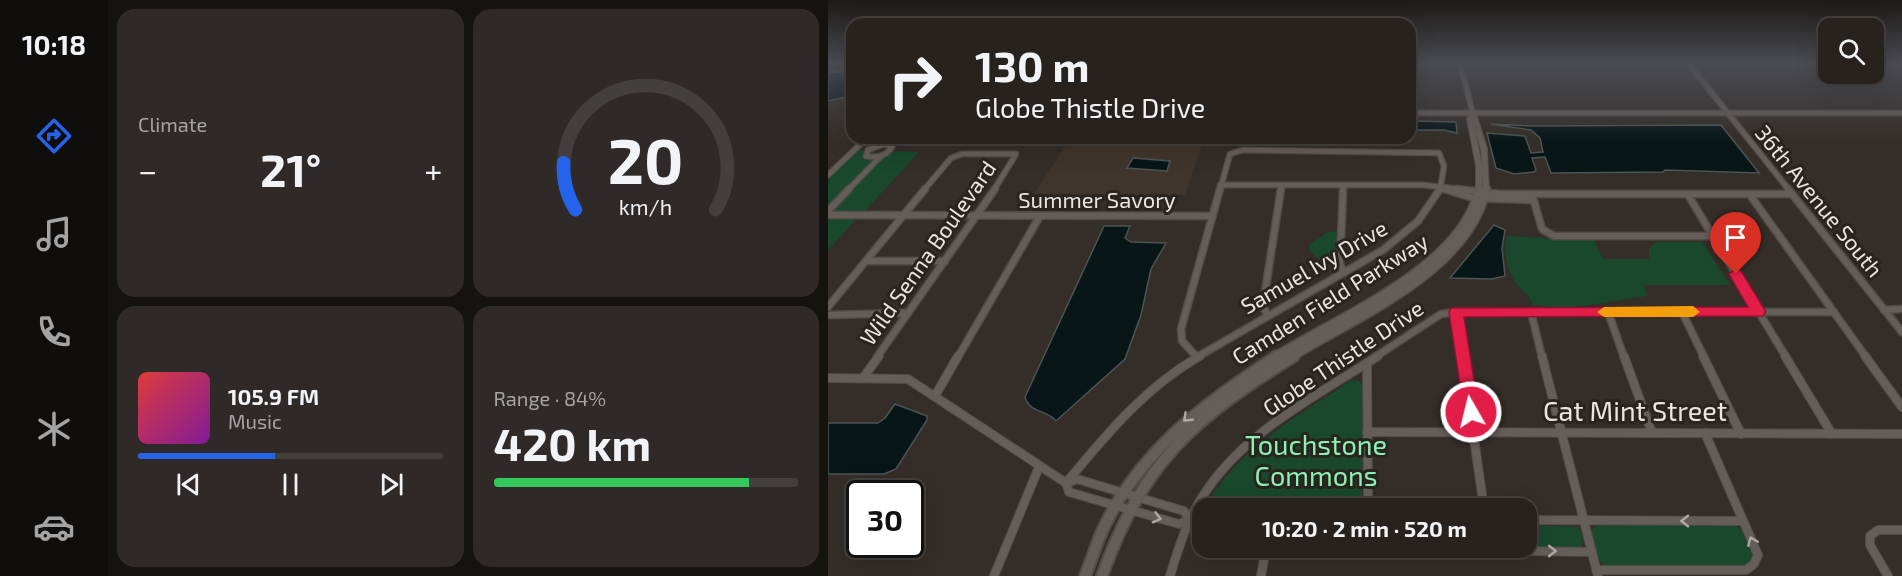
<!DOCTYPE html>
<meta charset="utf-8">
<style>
body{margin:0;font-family:"Exo 2",sans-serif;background:#2f2a27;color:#f1f3f6;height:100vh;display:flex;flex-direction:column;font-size:22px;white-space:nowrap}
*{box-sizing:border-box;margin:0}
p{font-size:20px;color:#a4a4a4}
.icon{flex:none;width:33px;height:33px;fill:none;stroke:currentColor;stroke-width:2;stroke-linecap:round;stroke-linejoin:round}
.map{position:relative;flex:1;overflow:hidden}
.details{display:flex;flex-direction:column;gap:9px;padding:9px;background:#151310;width:720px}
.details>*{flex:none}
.top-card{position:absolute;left:18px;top:18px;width:570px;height:126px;border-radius:18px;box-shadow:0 6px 24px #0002,0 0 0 2px #433f3c;background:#27221e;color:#f1f3f6;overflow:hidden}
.tools{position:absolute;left:990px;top:18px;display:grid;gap:12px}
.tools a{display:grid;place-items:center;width:66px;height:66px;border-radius:12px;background:#27221e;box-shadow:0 6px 24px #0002,0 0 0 2px #433f3c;font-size:30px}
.speed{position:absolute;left:18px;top:480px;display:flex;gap:12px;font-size:30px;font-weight:700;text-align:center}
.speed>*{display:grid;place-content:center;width:78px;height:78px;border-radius:50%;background:#27221e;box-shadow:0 6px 24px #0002,0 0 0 2px #433f3c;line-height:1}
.speed .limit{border:3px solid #111;border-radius:9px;background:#fff;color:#111}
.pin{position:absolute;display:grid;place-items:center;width:51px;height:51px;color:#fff;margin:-62px -26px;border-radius:50% 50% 50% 0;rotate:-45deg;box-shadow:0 0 6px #0007}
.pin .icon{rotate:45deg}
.me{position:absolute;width:66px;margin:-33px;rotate:352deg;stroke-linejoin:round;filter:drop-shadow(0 0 4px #0008)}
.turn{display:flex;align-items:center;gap:21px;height:126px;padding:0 30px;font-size:27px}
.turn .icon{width:78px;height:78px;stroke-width:2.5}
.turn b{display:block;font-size:42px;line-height:51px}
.big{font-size:45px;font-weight:700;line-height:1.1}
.details .widget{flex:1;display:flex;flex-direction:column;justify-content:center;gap:9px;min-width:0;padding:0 21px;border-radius:18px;background:#2f2a27}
.details .dial{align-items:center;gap:0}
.dial svg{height:156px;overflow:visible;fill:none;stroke:#433f3c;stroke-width:7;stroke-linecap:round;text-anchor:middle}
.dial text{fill:#f1f3f6;stroke:none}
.song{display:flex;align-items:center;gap:18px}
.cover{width:72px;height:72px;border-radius:9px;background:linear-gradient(135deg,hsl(0 70% 55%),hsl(290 70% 35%))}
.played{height:6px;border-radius:3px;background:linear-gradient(90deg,#2563eb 45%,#433f3c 45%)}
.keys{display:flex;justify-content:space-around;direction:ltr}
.heat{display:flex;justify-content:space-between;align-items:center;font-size:33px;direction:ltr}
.charge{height:9px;border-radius:4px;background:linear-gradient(90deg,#34c759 84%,#433f3c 0)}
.details .tiles{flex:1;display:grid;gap:9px;grid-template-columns:repeat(2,1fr)}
.trip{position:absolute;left:364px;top:498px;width:345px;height:60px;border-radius:18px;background:#27221e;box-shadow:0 6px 24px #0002,0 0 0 2px #433f3c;font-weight:700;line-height:60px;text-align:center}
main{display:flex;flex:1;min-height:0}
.tabs{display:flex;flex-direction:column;width:108px;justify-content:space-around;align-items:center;background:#100e0c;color:#a4a4a4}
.tabs .icon{width:42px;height:42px}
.tabs .selected{color:#2563eb}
.tabs b{font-size:27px;color:#f1f3f6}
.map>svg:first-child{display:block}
</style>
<main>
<nav class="tabs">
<b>10:18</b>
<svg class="icon selected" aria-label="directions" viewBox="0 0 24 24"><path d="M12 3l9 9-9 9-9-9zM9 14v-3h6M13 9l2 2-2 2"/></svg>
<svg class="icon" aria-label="music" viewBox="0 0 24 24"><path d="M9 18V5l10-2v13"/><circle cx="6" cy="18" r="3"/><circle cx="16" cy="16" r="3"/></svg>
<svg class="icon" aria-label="phone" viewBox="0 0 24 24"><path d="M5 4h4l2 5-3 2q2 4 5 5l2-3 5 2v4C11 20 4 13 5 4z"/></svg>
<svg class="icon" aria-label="climate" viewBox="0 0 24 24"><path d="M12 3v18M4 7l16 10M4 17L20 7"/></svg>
<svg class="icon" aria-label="car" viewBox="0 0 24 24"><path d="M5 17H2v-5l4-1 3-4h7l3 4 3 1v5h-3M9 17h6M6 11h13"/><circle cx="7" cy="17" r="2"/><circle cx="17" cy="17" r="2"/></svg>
</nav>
<section class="details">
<div class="tiles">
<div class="widget"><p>Climate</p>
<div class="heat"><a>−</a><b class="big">21°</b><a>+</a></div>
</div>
<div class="widget dial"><svg viewBox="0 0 100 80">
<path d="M14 69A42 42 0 1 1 86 69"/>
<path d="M14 69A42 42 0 0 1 8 45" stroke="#2563eb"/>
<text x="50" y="56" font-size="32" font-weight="700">20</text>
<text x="50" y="72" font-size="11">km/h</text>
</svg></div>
<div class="widget">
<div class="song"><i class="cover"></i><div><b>105.9 FM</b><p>Music</p></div></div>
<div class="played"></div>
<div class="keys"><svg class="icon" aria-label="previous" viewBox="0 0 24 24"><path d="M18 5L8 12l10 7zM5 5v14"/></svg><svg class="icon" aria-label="pause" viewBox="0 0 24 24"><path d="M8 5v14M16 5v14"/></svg><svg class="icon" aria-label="next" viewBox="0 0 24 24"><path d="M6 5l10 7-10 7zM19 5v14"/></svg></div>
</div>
<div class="widget"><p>Range · 84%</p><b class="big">420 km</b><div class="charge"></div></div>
</div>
</section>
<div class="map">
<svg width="1074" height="576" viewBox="0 0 1074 576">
<rect width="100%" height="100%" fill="#342d28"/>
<path fill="#40352c" d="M 243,138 L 376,138 L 357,195 L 205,195 Z"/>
<g fill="#19482d">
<path d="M 28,150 L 37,151 L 34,155 L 38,158 L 48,158 L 0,208 L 0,178 Z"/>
<path d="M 65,151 L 91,152 L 34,214 L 1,214 L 55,157 Z"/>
<path d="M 199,197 L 227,197 L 220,210 L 190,210 Z"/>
<path d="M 0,217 L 30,217 L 0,250 Z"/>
<path d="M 510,231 L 509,263 L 492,261 L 483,252 L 481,245 L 500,232 Z"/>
<path d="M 679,236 C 709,237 737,241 766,240 L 775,259 L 821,259 L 821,248 L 829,242 L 874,242 L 902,285 L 816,285 L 819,296 L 735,309 L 705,305 C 701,294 694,291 687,282 C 679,270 675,251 679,236 Z"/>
<path d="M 524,380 L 531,381 L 535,385 L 534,508 L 377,508 C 408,449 470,416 524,380 Z"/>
<path d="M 699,525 L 750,527 L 755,536 L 754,547 L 699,548 Z"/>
<path d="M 769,525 L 906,525 L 916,531 L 926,553 L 923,561 L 916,566 L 780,566 L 775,565 L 769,556 L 763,531 Z"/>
</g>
<g fill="#081618" stroke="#4c5454" stroke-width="1.5">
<path d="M 3,72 L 24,72 L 22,96 L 0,101 L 0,75 Z"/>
<path d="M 582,121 L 628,122 L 629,133 L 616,130 L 582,130 Z"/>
<path d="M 663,124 L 703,126 L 893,125 L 931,173 L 837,170 L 835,172 L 723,173 L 717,157 L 704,158 L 708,170 L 706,172 L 686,174 L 668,168 L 659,133 L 697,136 L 703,153 L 715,152 L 712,138 L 703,130 Z"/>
<path d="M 305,158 L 342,161 L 339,171 L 299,168 Z"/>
<path d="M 666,225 L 677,230 L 674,248 L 677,276 L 663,279 L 622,278 Z"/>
<path d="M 276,226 L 302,226 L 297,238 L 303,242 L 338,243 L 323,269 L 313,315 L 297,359 L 228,421 C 219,409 202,414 197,397 Z"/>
<path d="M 67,404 L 99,416 L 99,420 L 68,469 L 56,474 L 0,474 L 0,423 L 50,423 L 57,418 Z"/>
</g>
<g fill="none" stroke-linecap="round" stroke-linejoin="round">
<defs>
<g id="minor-far2">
<path d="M 632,63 L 645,114"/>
<path d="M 860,63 L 961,190"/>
<path d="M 582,113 L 1074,113"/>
<path d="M 56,144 L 64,147 C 58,157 48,158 38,156 L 40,150 Z"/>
<path d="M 0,175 L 39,138"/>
<path d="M 392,185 L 595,185 L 641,190"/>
<path d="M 612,187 L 619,190"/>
<path d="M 20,190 L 53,156"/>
<path d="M 96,190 L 123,158 L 134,154 L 188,154 L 166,190"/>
<path d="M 392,190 L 402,154 L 415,150 L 611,153 L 616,166 L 612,190"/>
<path d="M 453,190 L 454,185"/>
<path d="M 515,190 L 515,185"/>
</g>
<g id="minor-far1">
<path d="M 515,189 L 512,266 L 517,272"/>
<path d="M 616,189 L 645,198 L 705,200"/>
<path d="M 628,189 L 671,194 L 964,194"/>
<path d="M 960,189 L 1074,332"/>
<path d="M 704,194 L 714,229 L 726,236 L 885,236"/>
<path d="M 860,195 L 958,357"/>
<path d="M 922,195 L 1038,357"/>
<path d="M 0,211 L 21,189"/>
<path d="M 0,215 L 383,216"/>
<path d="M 38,261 L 117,261"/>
<path d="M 0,307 L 97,189"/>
<path d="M 1056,310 L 1074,309"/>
<path d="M 628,312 L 634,357"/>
<path d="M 703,312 L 714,357"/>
<path d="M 780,312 L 796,357"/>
<path d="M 854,312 L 876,357"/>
<path d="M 0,315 L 80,313"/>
<path d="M 439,315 L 435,305 L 453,189"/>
<path d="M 368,356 L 354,341 L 353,329 L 392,189"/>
<path d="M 49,357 L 167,189"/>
<path d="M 130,357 L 212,216"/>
<path d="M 369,357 L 555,250 L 590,221 L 612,189"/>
<path d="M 547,357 L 613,314 L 628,312 L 1006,312"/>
</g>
<g id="minor">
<path d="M 634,356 L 656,508"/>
<path d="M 714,356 L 770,576"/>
<path d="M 796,356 L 824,433"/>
<path d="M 875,356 L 913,434"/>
<path d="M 957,356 L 1004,434"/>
<path d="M 1037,356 L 1074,407"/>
<path d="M 539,363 L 540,508"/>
<path d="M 0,378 L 80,379 L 238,483 L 241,492 L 351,524 L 362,520 L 375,524"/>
<path d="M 35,378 L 51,356"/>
<path d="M 107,396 L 130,356"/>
<path d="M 539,432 L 1074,434"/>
<path d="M 238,483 C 278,435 317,387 372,356"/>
<path d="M 239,483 L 249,479 L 356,511 L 362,520"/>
<path d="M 699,520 L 915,521"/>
<path d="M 454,548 L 764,552"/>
<path d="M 768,570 L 918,570 L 926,564 L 930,555 L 877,433"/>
<path d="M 166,576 L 211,467"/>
<path d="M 342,576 C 350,550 358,523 373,499 C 413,433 487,397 550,356"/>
<path d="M 433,576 L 438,548"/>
<path d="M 1060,576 L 1042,545 L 1042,536 L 1050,530 L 1074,530"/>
</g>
<g id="tertiary-far2">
<path d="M 645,114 L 642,119 L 651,166 L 651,190"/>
<path d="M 645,114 L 656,149 L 658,190"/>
</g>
<g id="tertiary-far1">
<path d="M 447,357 C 510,317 636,267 651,189"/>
<path d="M 463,357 C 529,316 641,271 658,189"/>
</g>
<g id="tertiary">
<path d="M 257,576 C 264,559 269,541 277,525 C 314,449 381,400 449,356"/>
<path d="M 274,576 C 316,460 364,420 466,356"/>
</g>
</defs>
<use href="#minor-far2" stroke="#514c47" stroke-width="7"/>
<use href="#minor-far1" stroke="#514c47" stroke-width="9"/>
<use href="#minor" stroke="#514c47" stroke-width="10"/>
<use href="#tertiary-far2" stroke="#514c47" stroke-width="8"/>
<use href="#tertiary-far1" stroke="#514c47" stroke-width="11"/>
<use href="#tertiary" stroke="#514c47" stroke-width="14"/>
<use href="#minor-far2" stroke="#655d58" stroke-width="4.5"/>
<use href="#minor-far1" stroke="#655d58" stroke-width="6"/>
<use href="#minor" stroke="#655d58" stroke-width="8"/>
<use href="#tertiary-far2" stroke="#655d58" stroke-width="6"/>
<use href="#tertiary-far1" stroke="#655d58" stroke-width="8"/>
<use href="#tertiary" stroke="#655d58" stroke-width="10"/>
</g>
<defs><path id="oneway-chevron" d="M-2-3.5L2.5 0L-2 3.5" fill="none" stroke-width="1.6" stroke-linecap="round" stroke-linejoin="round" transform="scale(1.5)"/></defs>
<g stroke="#aea8a3">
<use href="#oneway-chevron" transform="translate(359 418) rotate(137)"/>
<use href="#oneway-chevron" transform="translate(329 518) rotate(15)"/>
<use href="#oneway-chevron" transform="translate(857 521) rotate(-180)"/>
<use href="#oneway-chevron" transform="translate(924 541) rotate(-113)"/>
<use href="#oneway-chevron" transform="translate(724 551)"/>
</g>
<linearGradient id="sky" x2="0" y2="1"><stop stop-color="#1d1916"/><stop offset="0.44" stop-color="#4a4c53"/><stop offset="1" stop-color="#4a4c53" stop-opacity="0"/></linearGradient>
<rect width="1074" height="143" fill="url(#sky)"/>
<path fill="#e11d48" stroke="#92132f" stroke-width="1.5" d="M 908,269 L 913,271 L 938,312 L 935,316 L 636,317 L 651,412 L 648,417 L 637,417 L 621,312 L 623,308 L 920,307 L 901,274 Z"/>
<path fill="#f59e0b" d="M 865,306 L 872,312 L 865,317 L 776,317 L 769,312 L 776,307 Z"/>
<g text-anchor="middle" stroke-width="6" stroke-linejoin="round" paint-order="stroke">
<g font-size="22" fill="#e9e5e1" stroke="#2a241f">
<text x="269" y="208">Summer Savory</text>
<text transform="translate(991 201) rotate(51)" y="8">36th Avenue South</text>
<text transform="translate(100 253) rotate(-55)" y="8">Wild Senna Boulevard</text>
<text transform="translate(486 267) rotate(-30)" y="8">Samuel Ivy Drive</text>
<text transform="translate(502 299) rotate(-32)" y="8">Camden Field Parkway</text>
<text transform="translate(515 358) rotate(-34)" y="8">Globe Thistle Drive</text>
</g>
<g font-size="27" fill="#e9e5e1" stroke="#2a241f">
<text x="807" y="421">Cat Mint Street</text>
</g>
<g font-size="27" fill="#8cf2b3" stroke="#2a241f">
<text x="488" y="455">Touchstone<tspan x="488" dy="31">Commons</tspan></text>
</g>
</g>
</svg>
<div class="tools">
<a><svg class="icon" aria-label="search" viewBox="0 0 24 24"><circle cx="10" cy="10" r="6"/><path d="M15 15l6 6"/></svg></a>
</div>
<div class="speed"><div class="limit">30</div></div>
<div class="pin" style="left:908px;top:274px;background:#d93025"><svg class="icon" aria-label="arrive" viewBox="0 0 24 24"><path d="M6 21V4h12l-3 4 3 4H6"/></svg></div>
<svg class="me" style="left:643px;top:412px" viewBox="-20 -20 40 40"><circle r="17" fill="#e11d48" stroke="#fff" stroke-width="3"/><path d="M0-11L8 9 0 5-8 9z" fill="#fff"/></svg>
<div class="trip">10:20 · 2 min · 520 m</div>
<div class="top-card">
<div class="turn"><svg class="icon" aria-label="right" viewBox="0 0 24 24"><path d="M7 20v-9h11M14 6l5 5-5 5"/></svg><div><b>130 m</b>Globe Thistle Drive</div></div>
</div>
</div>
</main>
